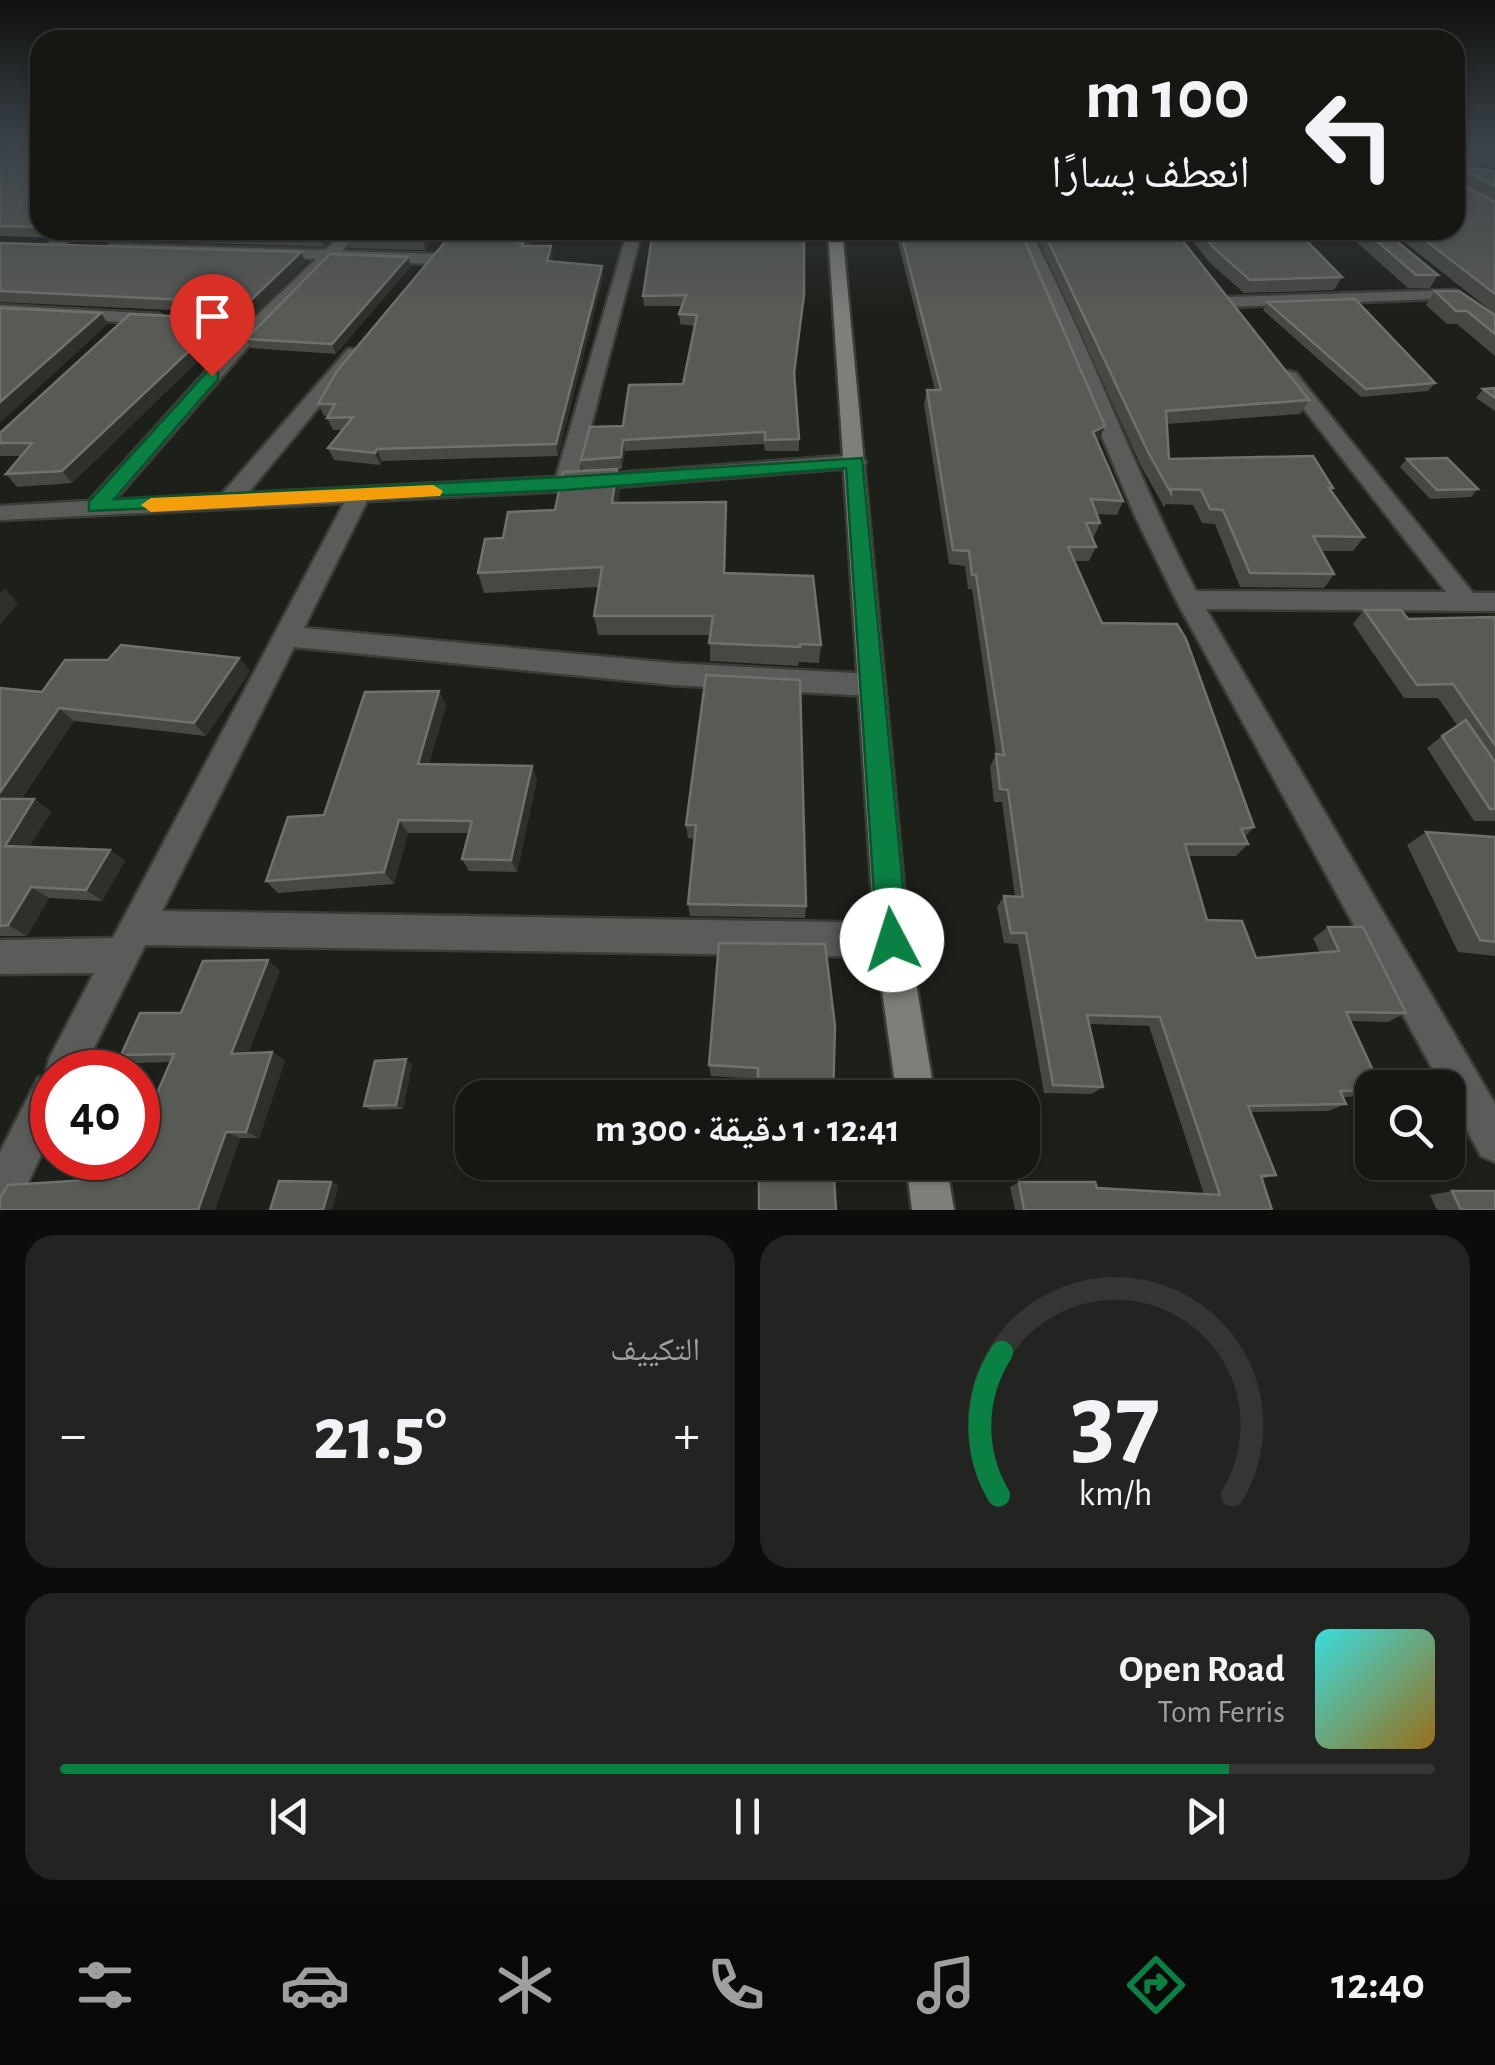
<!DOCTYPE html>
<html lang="ar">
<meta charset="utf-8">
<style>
body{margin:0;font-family:"Alegreya Sans","Noto Naskh Arabic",sans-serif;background:#232421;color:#f1f3f6;direction:rtl;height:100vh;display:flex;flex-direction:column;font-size:38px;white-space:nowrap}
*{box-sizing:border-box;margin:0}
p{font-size:32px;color:#9e9fa0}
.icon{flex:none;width:55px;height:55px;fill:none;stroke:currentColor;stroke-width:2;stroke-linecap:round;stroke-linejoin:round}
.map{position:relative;height:1210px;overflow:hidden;direction:ltr}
.details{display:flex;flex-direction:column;gap:25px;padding:25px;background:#0c0d0a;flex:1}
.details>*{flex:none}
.hud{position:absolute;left:30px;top:30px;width:1435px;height:210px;border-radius:30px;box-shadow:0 2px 8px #0004,0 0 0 2px #353633;direction:rtl;background:#161713;color:#f1f3f6;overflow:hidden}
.tools{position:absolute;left:1355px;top:1070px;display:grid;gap:20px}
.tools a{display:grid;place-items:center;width:110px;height:110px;border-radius:20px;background:#161713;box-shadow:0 2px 8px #0004,0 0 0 2px #353633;font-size:50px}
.speed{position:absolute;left:30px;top:1050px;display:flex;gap:20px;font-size:50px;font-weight:700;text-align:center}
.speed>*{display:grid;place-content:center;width:130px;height:130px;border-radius:50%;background:#161713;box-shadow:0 2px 8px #0004,0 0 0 2px #353633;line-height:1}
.speed .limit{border:15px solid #d22;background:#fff;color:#111}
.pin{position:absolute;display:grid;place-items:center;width:85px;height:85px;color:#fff;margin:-102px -42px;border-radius:50% 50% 50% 0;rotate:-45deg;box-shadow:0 0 10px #0007}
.pin .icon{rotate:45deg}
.me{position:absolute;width:110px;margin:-55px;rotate:355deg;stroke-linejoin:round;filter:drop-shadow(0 0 8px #0008)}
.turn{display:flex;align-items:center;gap:35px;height:210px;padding:0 50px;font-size:45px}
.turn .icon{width:130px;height:130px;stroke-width:2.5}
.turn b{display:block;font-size:70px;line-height:85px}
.big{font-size:75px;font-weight:700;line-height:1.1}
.details .tile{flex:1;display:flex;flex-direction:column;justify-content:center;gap:15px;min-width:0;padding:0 35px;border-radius:30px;background:#232421}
.details .dial{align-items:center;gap:0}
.dial svg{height:260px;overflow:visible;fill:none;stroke:#353633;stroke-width:7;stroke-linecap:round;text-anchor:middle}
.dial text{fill:#f1f3f6;stroke:none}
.song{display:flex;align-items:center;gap:30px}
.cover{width:120px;height:120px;border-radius:15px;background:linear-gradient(135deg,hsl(180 70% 55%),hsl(40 70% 35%))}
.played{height:10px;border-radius:5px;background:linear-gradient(90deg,#0b8043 85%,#353633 85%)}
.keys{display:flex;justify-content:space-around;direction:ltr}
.heat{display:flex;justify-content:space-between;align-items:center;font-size:55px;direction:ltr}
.details .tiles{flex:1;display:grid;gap:25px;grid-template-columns:1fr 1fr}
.tile:last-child{grid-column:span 2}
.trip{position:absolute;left:455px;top:1080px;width:585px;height:100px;border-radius:30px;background:#161713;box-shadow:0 2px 8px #0004,0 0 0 2px #353633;font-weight:700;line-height:100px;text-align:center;direction:rtl}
.tab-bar{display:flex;height:160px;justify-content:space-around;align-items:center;background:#090908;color:#9e9fa0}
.tab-bar .icon{width:70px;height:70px}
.tab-bar .selected{color:#0b8043}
.tab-bar b{font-size:45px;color:#f1f3f6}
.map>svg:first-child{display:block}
</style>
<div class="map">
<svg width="1495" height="1210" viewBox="0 0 1495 1210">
<rect width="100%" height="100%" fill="#1d1f19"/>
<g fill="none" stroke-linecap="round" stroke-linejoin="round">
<defs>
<g id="street">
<path d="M 66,230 L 82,230 L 59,249 L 49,249 L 49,243 Z"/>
<path d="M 347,230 L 362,230 L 342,251 L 434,254 L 442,259 L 434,264 L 333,260 L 265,327 L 115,500 L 222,494 L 348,349 L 360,349 L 360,357 L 248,493 L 556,477 L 628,230 L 642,230 L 578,476 L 855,455 L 862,457 L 866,462 L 862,467 L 565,491 L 367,501 L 304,628 L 672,663 L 871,674 L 881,677 L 885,685 L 881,693 L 871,696 L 672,685 L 294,647 L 162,911 L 892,923 L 904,928 L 909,940 L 904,952 L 892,957 L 145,945 L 82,1072 L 52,1072 L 52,1132 L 15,1210 L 0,1210 L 0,1152 L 38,1078 L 45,1076 L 49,1059 L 94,973 L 0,974 L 0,940 L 113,938 L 344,503 L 0,520 L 0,506 L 89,501 L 253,319 L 316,259 L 115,252 L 107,247 L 110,244 L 325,250 Z"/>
<path d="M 1016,230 L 1030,230 C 1091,348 1135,473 1196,591 L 1446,592 L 1282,381 L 1280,377 L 1289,371 L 1296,373 L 1473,593 L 1495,593 L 1495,611 L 1206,609 L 1495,1104 L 1495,1162 L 1481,1156 L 1448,1095 L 1448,1088 L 1443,1088 L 1176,600 L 1135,516 Z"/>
<path d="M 1455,290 L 1463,295 L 1461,298 L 1229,307 L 1221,302 L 1229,297 Z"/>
<path d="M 0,305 L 159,314 L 168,319 L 159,324 L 0,315 Z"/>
</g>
<g id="secondary">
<path d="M 828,230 L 842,230 L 909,940 L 935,1098 L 897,1098 L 875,940 Z"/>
<path d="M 906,1162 L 946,1162 L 954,1210 L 912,1210 Z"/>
</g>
</defs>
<use href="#street" stroke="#3a3c36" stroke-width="5"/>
<use href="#secondary" stroke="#3a3c36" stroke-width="5"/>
<use href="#street" fill="#5b5c59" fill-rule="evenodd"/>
<use href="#secondary" fill="#7e7f7b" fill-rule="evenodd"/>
</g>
<g fill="#464843">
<path d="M 40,143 L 40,230 L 342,230 L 324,247 L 0,236 L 0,157 Z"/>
<path d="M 1455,143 L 1495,143 L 1495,168 L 1459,164 L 1459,166 L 1495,171 L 1495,314 L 1389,230 L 1455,230 Z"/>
<path d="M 442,230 L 425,250 L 350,248 L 346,237 Z"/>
<path d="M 455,230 L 539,230 L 530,246 L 553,257 L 552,262 L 603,277 L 558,456 L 382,461 L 380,465 L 334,460 L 328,448 L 343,430 L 333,430 L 327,418 L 328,416 L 324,416 L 318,404 Z"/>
<path d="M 895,230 L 1020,230 L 1099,440 L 1097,441 L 1123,501 L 1117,515 L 1097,514 L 1100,523 L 1094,537 L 1092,537 L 1096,547 L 1089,561 L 1074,561 L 1102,623 L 1254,827 L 1245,837 L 1248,844 L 1236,856 L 1188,856 L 1207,920 L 1256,958 L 1320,953 L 1313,938 L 1328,927 L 1406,1013 L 1388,1022 L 1350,1021 L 1372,1088 L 1372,1093 L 1364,1096 L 1343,1097 L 1346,1104 L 1328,1111 L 1251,1112 L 1276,1175 L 1262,1179 L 1272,1210 L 1015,1210 L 1010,1187 L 1019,1182 L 1204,1194 L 1149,1026 L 1089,1024 L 1103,1087 L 1092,1094 L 1044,1093 L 1018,944 L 1004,943 L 997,907 L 1004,896 L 1015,897 L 1002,802 L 994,802 L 990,767 L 996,754 L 972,589 L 968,589 L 965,566 L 949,564 L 924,404 L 927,390 L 935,390 Z"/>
<path d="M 1034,230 L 1174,230 L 1309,400 L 1300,414 L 1167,424 L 1169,459 L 1333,488 L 1331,491 L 1364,537 L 1353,551 L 1321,551 L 1334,574 L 1324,588 L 1240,587 L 1215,524 L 1202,523 L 1193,505 L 1166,504 L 1164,507 L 1141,466 Z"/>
<path d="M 1184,230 L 1296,230 L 1342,277 L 1334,290 L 1244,293 L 1209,262 Z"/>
<path d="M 1343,230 L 1383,230 L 1438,275 L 1430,288 L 1408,288 Z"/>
<path d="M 0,243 L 301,252 L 306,263 L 254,314 L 0,302 Z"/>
<path d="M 408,257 L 411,266 L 336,354 L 251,348 L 246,339 Z"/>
<path d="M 1435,291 L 1495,315 L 1495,356 L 1457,324 L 1447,324 L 1426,305 Z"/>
<path d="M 804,295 L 795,377 L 799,439 L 799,451 L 765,451 L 764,444 L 625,451 L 622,469 L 617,469 L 620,488 L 618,503 L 726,502 L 725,573 L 821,645 L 819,663 L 799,662 L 798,666 L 710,661 L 710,635 L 598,635 L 594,616 L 599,587 L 484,593 L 478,573 L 503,538 L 555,510 L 583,471 L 581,460 L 623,426 L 683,384 L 694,326 L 680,324 L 679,314 L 682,306 L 644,306 L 643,296 Z"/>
<path d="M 1267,302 L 1435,383 L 1428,391 L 1361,397 L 1263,310 Z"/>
<path d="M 232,319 L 238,330 L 223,347 L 213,346 L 72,483 L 17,487 L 6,474 L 22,456 L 0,456 L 0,433 Z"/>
<path d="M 1495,388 L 1495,411 L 1476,398 L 1483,389 Z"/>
<path d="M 1407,459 L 1478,489 L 1471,497 L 1430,499 L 1400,467 Z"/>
<path d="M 1364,610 L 1408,619 L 1495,617 L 1495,821 L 1474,821 L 1427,748 L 1442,736 L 1457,725 L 1438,698 L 1404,698 L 1353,624 Z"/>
<path d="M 239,658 L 250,671 L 206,736 L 74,721 L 21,799 L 34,799 L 51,812 L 29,847 L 110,850 L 125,861 L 102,901 L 49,898 L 27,936 L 0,936 L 0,688 L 42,692 Z"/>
<path d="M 706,675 L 806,906 L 805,918 L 690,916 L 688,904 L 695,839 L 688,838 L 686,825 Z"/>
<path d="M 439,691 L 446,705 L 429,764 L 537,779 L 517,872 L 469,871 L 462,859 L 469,833 L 408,833 L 394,884 L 278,893 L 266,881 L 324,815 Z"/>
<path d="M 1426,832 L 1495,837 L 1495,956 L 1458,952 L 1407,845 Z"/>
<path d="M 825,944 L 758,1079 L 711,1076 L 709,1065 Z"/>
<path d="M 280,970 L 248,1054 L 272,1052 L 285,1060 L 259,1138 L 240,1138 L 215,1210 L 0,1210 L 120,1178 L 170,1062 L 137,1063 L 121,1055 L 181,1013 Z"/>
<path d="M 412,1064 L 403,1109 L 371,1110 L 364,1106 Z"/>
<path d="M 1452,1191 L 1495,1210 L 1437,1210 L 1430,1195 Z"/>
</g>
<g fill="#2e302a">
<path d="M 0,143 L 14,143 L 0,152 Z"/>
<path d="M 326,230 L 342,230 L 324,247 L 319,236 Z"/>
<path d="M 430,230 L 442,230 L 425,250 L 422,239 Z"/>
<path d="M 531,230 L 539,230 L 523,257 L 521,246 Z"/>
<path d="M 551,246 L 553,257 L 549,272 L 547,261 Z"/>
<path d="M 301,252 L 306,263 L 254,314 L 248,303 Z"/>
<path d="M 408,257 L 411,266 L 336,354 L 332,344 Z"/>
<path d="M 602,266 L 603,277 L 558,456 L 556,444 Z"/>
<path d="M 101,313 L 108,324 L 0,423 L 0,402 Z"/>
<path d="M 232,319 L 238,330 L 223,347 L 217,335 Z"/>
<path d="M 207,334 L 213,346 L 72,483 L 62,471 Z"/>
<path d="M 1105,426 L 1099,440 L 1088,446 L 1093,432 Z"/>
<path d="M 623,440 L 625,451 L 622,469 L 621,457 Z"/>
<path d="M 377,449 L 382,461 L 380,465 L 375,453 Z"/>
<path d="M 617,469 L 620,488 L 616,522 L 612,503 Z"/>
<path d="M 5,589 L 18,603 L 0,625 L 0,594 Z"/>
<path d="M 239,658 L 250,671 L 206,736 L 194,723 Z"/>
<path d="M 439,691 L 446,705 L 425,778 L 418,764 Z"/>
<path d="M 59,708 L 74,721 L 12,811 L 0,802 L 0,792 Z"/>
<path d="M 532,766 L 537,779 L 517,872 L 511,860 Z"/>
<path d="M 34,799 L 51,812 L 22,858 L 5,846 Z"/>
<path d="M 399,820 L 408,833 L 394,884 L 384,872 Z"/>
<path d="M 110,850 L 125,861 L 102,901 L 86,890 Z"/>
<path d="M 31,887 L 49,898 L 27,936 L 8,925 Z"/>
<path d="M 268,960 L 280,970 L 245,1062 L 231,1054 Z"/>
<path d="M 272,1052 L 285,1060 L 259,1138 L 246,1132 Z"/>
<path d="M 406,1059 L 412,1064 L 403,1109 L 396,1105 Z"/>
<path d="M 226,1132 L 240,1138 L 215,1210 L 198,1210 Z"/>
<path d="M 331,1182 L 339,1185 L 332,1210 L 323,1210 Z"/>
</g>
<g fill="#585a55" stroke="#6f716c" stroke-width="2.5">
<path d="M 21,143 L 40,143 L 40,227 L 0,226 L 0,157 Z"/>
<path d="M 1455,143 L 1495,143 L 1495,156 L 1462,152 L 1458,156 L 1459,166 L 1495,171 L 1495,187 L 1464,170 L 1459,171 L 1459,183 L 1495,202 L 1495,294 L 1412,230 L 1455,230 Z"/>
<path d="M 129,230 L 326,230 L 319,236 Z"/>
<path d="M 353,230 L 430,230 L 422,239 L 346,237 Z"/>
<path d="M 455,230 L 531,230 L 521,246 L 551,246 L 547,261 L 602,266 L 556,444 L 377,449 L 375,453 L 328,448 L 353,417 L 327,418 L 335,404 L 318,404 L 337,371 Z"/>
<path d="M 653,230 L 804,230 L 804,295 L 794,372 L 799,439 L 765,440 L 765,432 L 623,440 L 621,457 L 581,460 L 590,427 L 623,426 L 629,385 L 683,384 L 697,315 L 679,314 L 686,295 L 643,296 Z"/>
<path d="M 900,230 L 1020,230 L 1105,426 L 1093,432 L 1123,501 L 1091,499 L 1100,523 L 1086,523 L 1096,547 L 1068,547 L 1102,623 L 1177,624 L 1186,639 L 1254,827 L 1241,829 L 1248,844 L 1185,844 L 1207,920 L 1242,921 L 1256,958 L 1339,951 L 1328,927 L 1363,927 L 1406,1013 L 1346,1012 L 1381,1088 L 1372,1088 L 1372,1090 L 1340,1091 L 1346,1104 L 1248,1106 L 1276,1175 L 1261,1176 L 1272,1210 L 1024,1210 L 1019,1182 L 1095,1182 L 1097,1188 L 1220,1195 L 1160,1017 L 1087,1015 L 1103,1087 L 1053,1085 L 1026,933 L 1011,933 L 1004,896 L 1023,897 L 1008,790 L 1000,789 L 996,754 L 1004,755 L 976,575 L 972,575 L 969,551 L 953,550 L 927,390 L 941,390 Z"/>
<path d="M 1043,230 L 1174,230 L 1309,400 L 1166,411 L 1169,459 L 1313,456 L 1333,488 L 1329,488 L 1364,537 L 1313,536 L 1334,574 L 1250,573 L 1223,510 L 1210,509 L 1201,490 L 1171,489 L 1171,493 L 1148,452 Z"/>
<path d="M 1199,230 L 1296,230 L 1342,277 L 1250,280 L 1215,249 Z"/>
<path d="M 1364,230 L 1383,230 L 1438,275 L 1416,275 Z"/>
<path d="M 0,243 L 301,252 L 248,303 L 0,291 Z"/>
<path d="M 330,254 L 408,257 L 332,344 L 246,339 Z"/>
<path d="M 1435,291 L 1459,291 L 1495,315 L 1495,334 L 1467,311 L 1456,311 Z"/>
<path d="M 1355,299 L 1435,383 L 1366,389 L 1267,302 Z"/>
<path d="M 0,308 L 101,313 L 0,402 Z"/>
<path d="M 130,314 L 232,319 L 217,335 L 207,334 L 62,471 L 6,474 L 32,443 L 0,443 L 0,433 Z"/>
<path d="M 1495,388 L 1495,398 L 1483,389 Z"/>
<path d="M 1447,458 L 1478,489 L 1437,490 L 1407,459 Z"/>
<path d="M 617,469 L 612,503 L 726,502 L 724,573 L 813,576 L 821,645 L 800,644 L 800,647 L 709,643 L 713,616 L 594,616 L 602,567 L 478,573 L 485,539 L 503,538 L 508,512 L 555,510 L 563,472 Z"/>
<path d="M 1364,610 L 1401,610 L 1408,619 L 1495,617 L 1495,745 L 1453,684 L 1417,685 Z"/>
<path d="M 121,645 L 239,658 L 194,723 L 59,708 L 0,792 L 0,688 L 42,692 L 65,660 L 108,660 Z"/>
<path d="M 706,675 L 800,680 L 806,906 L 688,904 L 696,825 L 686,825 Z"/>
<path d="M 439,691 L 418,764 L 532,766 L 511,860 L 462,859 L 472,821 L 399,820 L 384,872 L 266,881 L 288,817 L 324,815 L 365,692 Z"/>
<path d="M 1466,720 L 1495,762 L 1495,809 L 1490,809 L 1442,736 Z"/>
<path d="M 0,799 L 34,799 L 5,846 L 110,850 L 86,890 L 31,887 L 8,925 L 0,926 Z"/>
<path d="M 1426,832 L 1495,837 L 1495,942 L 1480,940 Z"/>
<path d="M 719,943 L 825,944 L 835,1026 L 833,1098 L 758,1098 L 758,1068 L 709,1065 Z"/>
<path d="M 268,960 L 231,1054 L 272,1052 L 246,1132 L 226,1132 L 198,1210 L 0,1210 L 0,1198 L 8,1185 L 120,1178 L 129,1158 L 138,1158 L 138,1137 L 174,1054 L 121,1055 L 140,1013 L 181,1013 L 203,961 Z"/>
<path d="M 406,1059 L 396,1105 L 364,1106 L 375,1061 Z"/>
<path d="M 759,1162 L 833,1162 L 836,1210 L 759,1210 Z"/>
<path d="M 279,1181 L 331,1182 L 323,1210 L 270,1210 Z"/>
<path d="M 1452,1191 L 1495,1191 L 1495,1210 L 1461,1210 Z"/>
</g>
<linearGradient id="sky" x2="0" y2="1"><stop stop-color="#10110e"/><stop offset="0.46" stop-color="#3a4249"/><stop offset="1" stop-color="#3a4249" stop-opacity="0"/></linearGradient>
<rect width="1495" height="312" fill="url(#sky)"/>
<path fill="#0b8043" stroke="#07532c" stroke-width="2.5" d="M 212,371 L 218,372 L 218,379 L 114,499 L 565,477 L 862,458 L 908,940 L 903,951 L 892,956 L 881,951 L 877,940 L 846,468 L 565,490 L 89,511 L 89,502 L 207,372 Z"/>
<path fill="#f59e0b" d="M 433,485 L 443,491 L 440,496 L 151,512 L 141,505 L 151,498 Z"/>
</svg>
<div class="tools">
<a><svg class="icon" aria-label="search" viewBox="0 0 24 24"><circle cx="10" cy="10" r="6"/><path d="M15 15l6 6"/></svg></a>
</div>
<div class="speed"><div class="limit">40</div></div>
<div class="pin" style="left:212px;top:376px;background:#d93025"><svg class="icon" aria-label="arrive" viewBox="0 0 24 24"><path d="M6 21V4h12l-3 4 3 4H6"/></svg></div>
<svg class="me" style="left:892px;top:940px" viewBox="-20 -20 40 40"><circle r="19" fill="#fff"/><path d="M0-13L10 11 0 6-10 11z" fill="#0b8043"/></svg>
<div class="trip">12:41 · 1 دقيقة · 300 m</div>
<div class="hud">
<div class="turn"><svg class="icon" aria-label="left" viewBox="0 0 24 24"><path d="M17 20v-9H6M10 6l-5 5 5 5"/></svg><div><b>100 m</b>انعطف يسارًا</div></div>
</div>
</div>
<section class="details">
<div class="tiles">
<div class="tile dial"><svg viewBox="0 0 100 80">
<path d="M14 69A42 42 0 1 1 86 69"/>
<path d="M14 69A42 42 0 0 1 15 25" stroke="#0b8043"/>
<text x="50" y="56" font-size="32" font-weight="700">37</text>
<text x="50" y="72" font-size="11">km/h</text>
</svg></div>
<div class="tile"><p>التكييف</p>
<div class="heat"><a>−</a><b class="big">21.5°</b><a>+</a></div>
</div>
<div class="tile">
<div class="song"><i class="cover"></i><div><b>Open Road</b><p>Tom Ferris</p></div></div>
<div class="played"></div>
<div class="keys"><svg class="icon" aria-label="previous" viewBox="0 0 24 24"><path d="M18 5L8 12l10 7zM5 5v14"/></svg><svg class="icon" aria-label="pause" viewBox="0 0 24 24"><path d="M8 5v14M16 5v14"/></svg><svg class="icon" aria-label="next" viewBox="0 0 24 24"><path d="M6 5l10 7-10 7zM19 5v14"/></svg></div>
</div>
</div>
</section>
<nav class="tab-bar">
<b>12:40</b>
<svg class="icon selected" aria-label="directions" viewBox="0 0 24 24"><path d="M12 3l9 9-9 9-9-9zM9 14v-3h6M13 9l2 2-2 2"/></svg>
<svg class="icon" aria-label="music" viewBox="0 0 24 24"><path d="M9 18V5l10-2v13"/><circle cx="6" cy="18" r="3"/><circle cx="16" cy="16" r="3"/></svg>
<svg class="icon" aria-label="phone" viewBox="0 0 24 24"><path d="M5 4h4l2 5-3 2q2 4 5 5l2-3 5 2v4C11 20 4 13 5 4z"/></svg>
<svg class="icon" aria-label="climate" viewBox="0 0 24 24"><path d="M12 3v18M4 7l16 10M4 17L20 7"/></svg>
<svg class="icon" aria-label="car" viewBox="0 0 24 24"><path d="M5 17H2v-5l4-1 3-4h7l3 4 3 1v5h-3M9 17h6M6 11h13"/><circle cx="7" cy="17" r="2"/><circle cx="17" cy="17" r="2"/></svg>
<svg class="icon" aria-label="filters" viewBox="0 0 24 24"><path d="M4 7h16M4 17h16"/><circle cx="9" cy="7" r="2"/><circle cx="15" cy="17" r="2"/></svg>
</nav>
